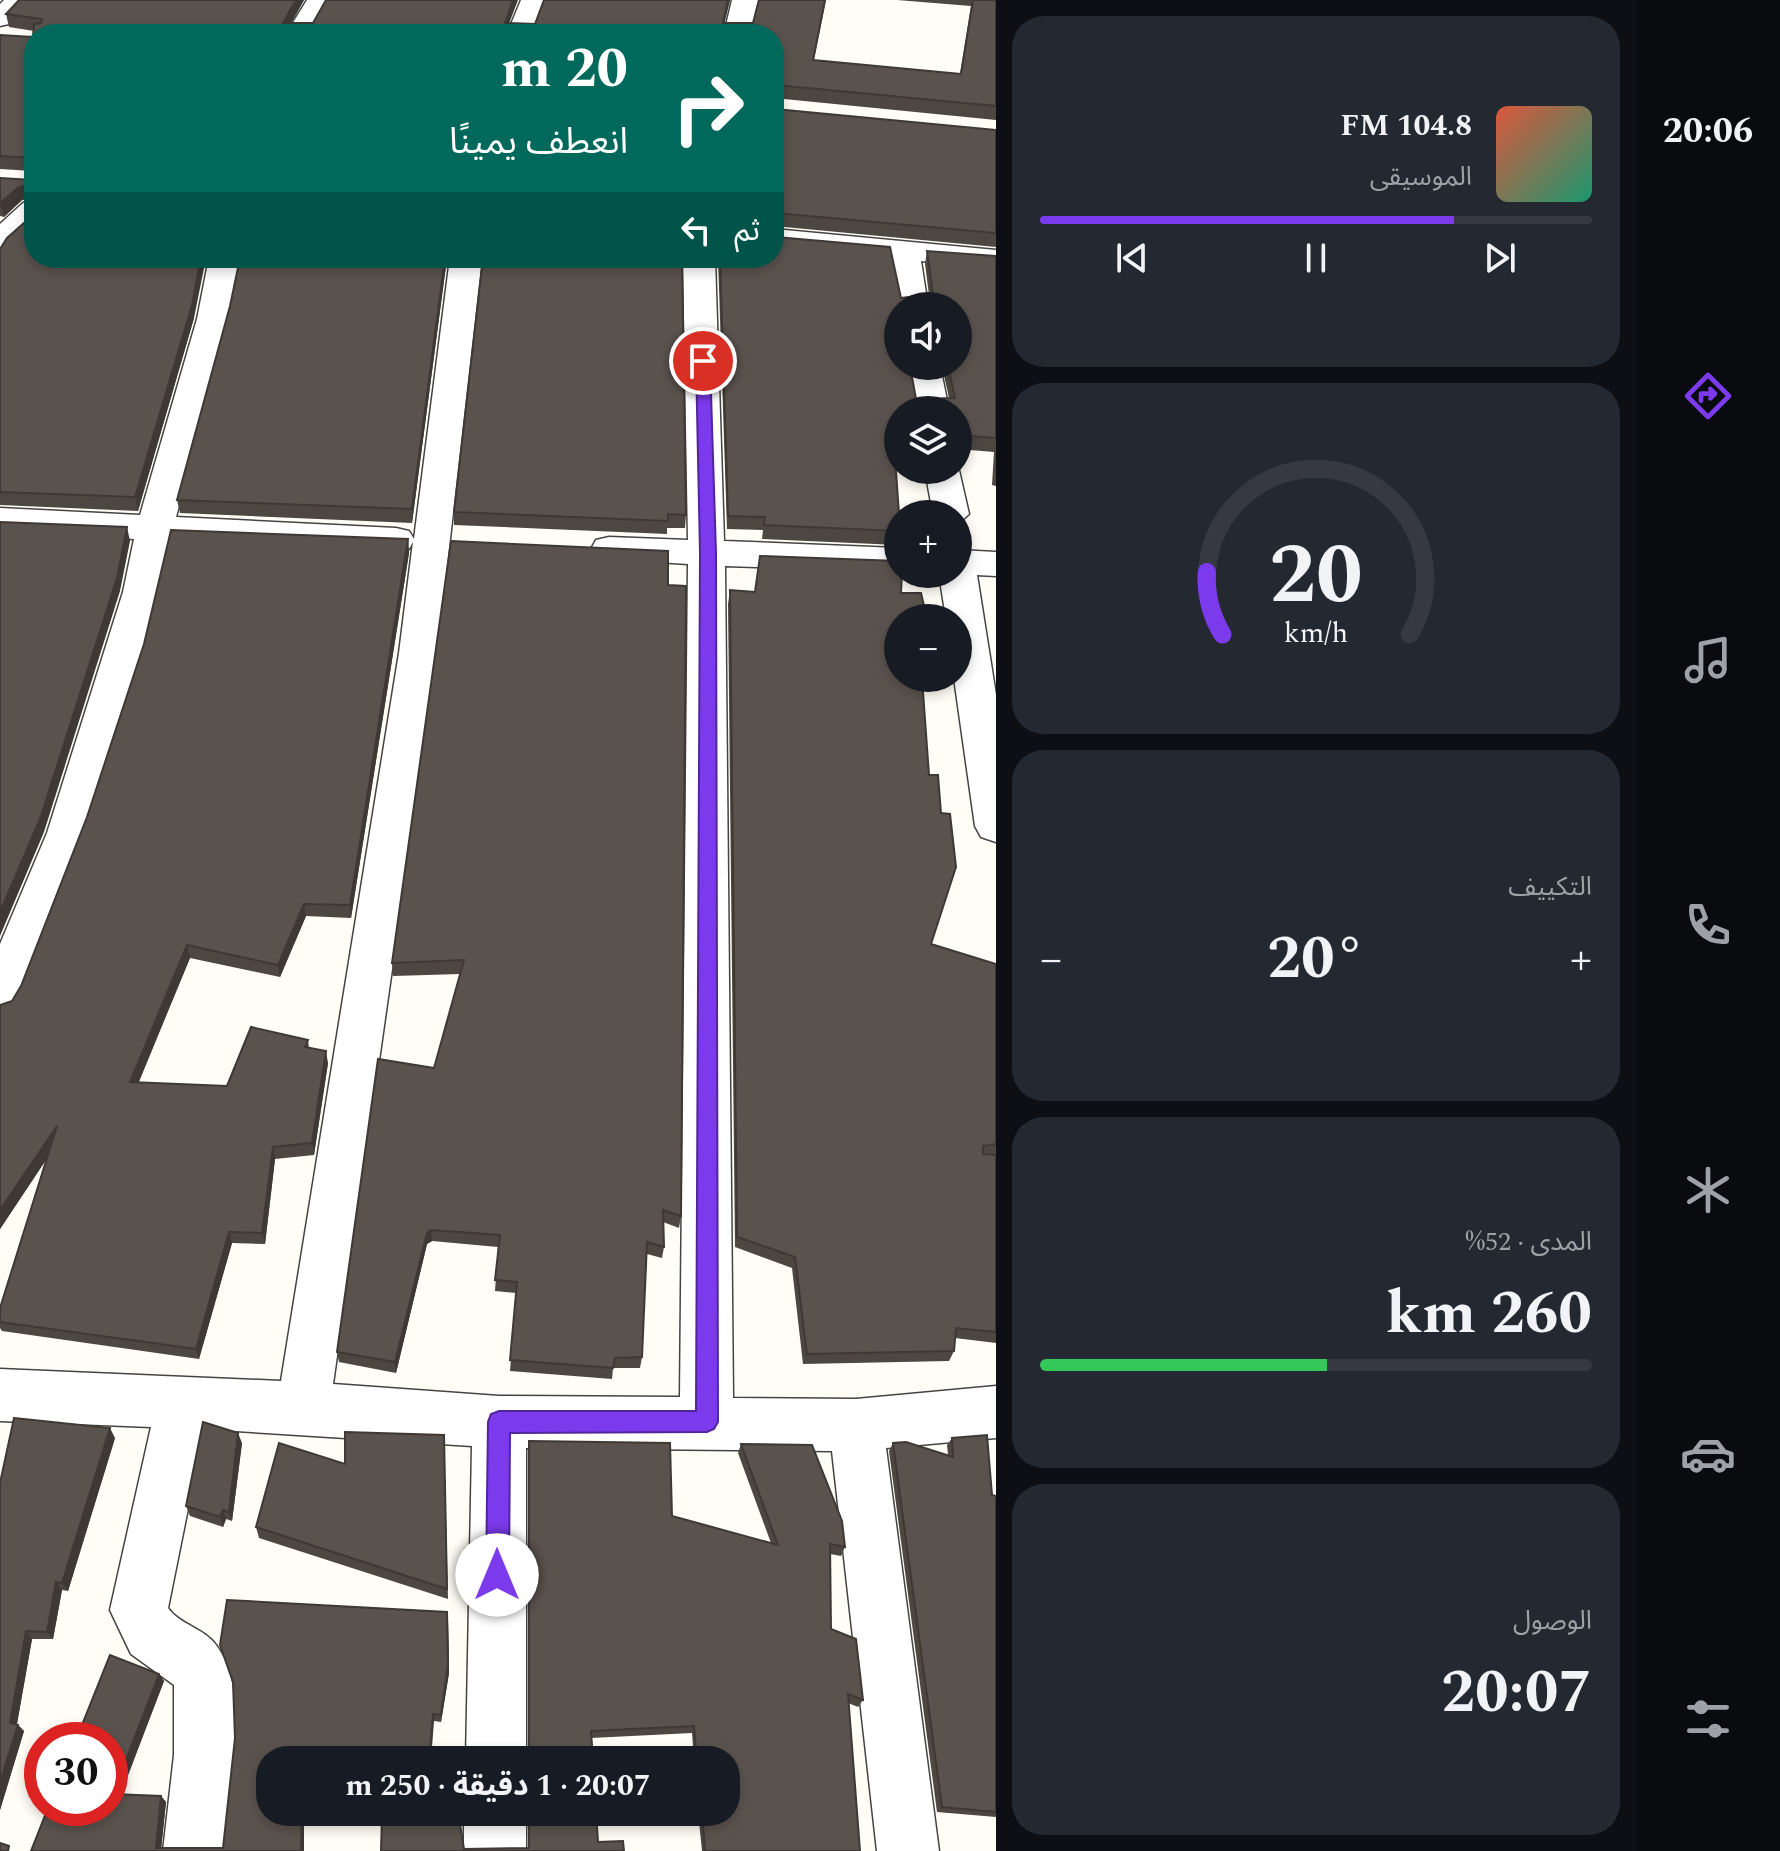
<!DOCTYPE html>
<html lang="ar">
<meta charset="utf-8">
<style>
body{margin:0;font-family:Spectral,"Noto Sans Arabic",serif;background:#242831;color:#f1f3f6;direction:rtl;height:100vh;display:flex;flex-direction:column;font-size:30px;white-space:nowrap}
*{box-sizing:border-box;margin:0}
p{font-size:26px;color:#9ea1a6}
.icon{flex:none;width:44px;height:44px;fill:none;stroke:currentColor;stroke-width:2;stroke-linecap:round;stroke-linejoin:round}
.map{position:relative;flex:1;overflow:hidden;direction:ltr}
.side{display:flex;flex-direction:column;gap:16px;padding:16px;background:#0d0f14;width:640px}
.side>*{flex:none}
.hud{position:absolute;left:24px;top:24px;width:760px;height:244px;border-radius:32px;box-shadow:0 4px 12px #0003;direction:rtl;background:#00695c;color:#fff;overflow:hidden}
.controls{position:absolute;left:884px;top:292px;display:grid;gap:16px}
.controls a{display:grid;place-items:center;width:88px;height:88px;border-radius:50%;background:#171b24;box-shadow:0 4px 12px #0003;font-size:40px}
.speed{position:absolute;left:24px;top:1722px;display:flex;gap:16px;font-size:40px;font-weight:700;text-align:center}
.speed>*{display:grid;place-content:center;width:104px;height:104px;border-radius:50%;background:#171b24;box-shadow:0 4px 12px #0003;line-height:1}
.speed .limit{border:12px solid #d22;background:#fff;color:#111}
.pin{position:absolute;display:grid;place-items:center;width:68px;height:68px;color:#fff;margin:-34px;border:4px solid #fff;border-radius:50%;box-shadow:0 2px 8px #0007}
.me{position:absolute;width:88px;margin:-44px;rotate:0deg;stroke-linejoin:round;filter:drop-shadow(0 0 6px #0008)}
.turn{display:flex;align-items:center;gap:28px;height:168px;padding:0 24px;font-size:36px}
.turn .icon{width:104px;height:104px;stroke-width:2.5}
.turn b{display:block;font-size:56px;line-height:68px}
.then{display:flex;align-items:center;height:76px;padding:0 24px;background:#0003;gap:16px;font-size:30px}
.big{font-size:60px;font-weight:700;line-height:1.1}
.side .tile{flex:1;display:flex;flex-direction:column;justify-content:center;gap:12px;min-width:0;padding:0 28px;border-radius:32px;background:#242831}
.side .dial{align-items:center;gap:0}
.dial svg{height:208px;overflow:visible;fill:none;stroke:#363941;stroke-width:7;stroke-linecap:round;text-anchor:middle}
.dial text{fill:#f1f3f6;stroke:none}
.song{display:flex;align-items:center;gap:24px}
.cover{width:96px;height:96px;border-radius:12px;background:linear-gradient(135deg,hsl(10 70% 55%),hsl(160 70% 35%))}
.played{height:8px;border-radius:4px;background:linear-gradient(90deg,#7c3aed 75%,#363941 75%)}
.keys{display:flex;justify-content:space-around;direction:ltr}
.heat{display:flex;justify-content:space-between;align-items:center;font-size:44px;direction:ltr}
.charge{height:12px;border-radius:6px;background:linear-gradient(90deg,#34c759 52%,#363941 0)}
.trip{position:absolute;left:256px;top:1746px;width:484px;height:80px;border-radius:32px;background:#171b24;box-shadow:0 4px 12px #0003;font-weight:700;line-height:80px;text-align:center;direction:rtl}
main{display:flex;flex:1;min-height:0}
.tab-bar{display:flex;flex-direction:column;width:144px;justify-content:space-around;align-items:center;background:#090b0e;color:#9ea1a6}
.tab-bar .icon{width:56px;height:56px}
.tab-bar .active{color:#7c3aed}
.tab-bar b{font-size:36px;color:#f1f3f6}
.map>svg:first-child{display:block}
</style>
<main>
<nav class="tab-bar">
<b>20:06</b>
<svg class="icon active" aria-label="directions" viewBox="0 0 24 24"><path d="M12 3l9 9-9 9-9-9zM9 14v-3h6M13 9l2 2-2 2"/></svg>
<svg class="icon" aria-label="music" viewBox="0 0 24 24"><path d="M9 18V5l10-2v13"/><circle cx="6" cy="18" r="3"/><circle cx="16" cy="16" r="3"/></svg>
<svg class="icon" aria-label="phone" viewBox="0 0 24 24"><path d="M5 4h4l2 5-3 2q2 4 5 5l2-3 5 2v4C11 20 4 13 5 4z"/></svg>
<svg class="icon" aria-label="climate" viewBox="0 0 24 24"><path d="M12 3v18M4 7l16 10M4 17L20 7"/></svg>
<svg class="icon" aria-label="car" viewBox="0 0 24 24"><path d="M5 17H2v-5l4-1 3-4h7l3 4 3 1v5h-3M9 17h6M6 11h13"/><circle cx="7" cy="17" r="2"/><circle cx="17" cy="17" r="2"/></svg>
<svg class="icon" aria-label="filters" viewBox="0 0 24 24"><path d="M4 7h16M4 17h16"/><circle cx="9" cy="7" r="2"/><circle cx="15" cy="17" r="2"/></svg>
</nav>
<section class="side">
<div class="tile">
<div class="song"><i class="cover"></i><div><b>104.8 FM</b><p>الموسيقى</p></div></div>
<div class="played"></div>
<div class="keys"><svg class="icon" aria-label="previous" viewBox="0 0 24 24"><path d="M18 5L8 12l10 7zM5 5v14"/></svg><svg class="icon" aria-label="pause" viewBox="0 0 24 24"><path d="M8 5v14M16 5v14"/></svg><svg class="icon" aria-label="next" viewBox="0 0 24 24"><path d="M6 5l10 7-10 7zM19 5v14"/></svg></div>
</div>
<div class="tile dial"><svg viewBox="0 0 100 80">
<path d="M14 69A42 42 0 1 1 86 69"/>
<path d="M14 69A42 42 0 0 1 8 45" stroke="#7c3aed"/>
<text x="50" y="56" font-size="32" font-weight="700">20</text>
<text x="50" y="72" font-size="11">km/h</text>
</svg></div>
<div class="tile"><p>التكييف</p>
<div class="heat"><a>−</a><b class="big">20°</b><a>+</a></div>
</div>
<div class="tile"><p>المدى · 52%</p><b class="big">260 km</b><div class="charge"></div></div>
<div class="tile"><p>الوصول</p><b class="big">20:07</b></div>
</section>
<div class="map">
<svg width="996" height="1851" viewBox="0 0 996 1851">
<rect width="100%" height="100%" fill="#fffdf5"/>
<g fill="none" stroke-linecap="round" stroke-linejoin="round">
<defs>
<g id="minor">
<path d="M 4,0 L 32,0 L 9,24 L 0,26 L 0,4 Z"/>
<path d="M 307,0 L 333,0 L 312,34 L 286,34 Z"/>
<path d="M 521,0 L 547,0 L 533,34 L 507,34 Z"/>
<path d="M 732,0 L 758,0 L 750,34 L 724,34 Z"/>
<path d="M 34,200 L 34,226 L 11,248 L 0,250 L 0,224 L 23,203 Z"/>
<path d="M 774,229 L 996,250 L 996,268 L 921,261 L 928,306 L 898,306 L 898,309 L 890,258 L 774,247 Z"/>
<path d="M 209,258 L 241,258 L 229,319 L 176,517 L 396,528 L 409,531 L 414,539 L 450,258 L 482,258 L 437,653 L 333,1384 L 499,1396 L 680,1397 L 688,564 L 596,558 L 591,549 L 596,540 L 609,537 L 688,540 L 683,258 L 715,258 L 724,541 L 898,548 L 898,572 L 725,566 L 733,1398 L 856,1399 L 996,1386 L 996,1438 L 886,1448 L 939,1851 L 877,1851 L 832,1451 L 526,1448 L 526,1760 L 466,1760 L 472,1446 L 204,1429 L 168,1608 C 180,1625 204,1628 216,1645 C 252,1693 230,1794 225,1851 L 163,1851 L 174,1755 L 174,1685 L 131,1654 L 110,1610 L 151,1427 L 0,1421 L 0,1369 L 281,1381 L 399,653 L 413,542 L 409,549 L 396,552 L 170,541 C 141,698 83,849 23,997 L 16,1010 L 0,1016 L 0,944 L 47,833 L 123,592 L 134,539 L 0,532 L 0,508 L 140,515 L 197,319 Z"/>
<path d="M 906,366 L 940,366 L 949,410 L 915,410 Z"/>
<path d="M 958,466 L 969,514 L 958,524 L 958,514 L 933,514 L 925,470 L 958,470 Z"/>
<path d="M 958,550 L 996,552 L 996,576 L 977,575 L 996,695 L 996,842 L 981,837 L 975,826 L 954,678 L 958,678 L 958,618 L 946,618 L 939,574 L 958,574 Z"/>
<rect x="464" y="1812" width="62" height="39"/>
</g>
</defs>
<use href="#minor" stroke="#444" stroke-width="3"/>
<use href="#minor" fill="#fff" fill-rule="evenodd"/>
</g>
<g fill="#4d4742" fill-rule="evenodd">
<path d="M 304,0 L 291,23 L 535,24 L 544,0 L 730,0 L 724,23 L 753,23 L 759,0 L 826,0 L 814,60 L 960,74 L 971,6 L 897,0 L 996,0 L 996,120 L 774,98 L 775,109 L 996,130 L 996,247 L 774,226 L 776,237 L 901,298 L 929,295 L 925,264 L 927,251 L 996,256 L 996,486 L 992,485 L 994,452 L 958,449 L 958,410 L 898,410 L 896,471 L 898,514 L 898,545 L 762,539 L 763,530 L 727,529 L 718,258 L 774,258 L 34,34 L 194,318 L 138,511 L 0,505 L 0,249 L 33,215 L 33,197 L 22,200 L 4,217 L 0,216 L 0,178 L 33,180 L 33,171 L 0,169 L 0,35 L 33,37 L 34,31 L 9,27 L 6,14 ZM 898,306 L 958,306 L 958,366 L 942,366 L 949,398 L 916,399 Z"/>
<path d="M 240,258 L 447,258 L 412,523 L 180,513 L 177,500 L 230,306 Z"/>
<path d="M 454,512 L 686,515 L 685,528 L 667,528 L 667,534 L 454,525 Z"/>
<path d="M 408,539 L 409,553 L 351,918 L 306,916 L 280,977 L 190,958 L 138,1082 L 227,1086 L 308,1040 L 309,1048 L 328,1063 L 314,1155 L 275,1159 L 265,1244 L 232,1243 L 199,1359 L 2,1331 L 0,1328 L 0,1308 L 46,1160 L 0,1229 L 0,1005 L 12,1001 Z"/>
<path d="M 668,585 L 681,1216 L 679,1228 L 663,1222 L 664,1247 L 662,1258 L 647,1254 L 642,1357 L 640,1368 L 613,1368 L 612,1379 L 510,1371 L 516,1293 L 495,1291 L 498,1247 L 432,1241 L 427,1244 L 396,1373 L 339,1362 L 337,1352 L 434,1068 L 460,974 L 393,976 L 392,963 Z"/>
<path d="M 730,590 L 898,678 L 925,678 L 925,679 L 923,679 L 931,944 L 996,964 L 996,1154 L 993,1155 L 996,1155 L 996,1343 L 955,1338 L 954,1351 L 949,1361 L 803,1364 L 792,1268 L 735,1247 L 728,604 Z"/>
<path d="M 444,1435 L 448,1599 L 259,1538 L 256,1527 L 345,1464 Z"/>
<path d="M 115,1438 L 68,1591 L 62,1590 L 53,1639 L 32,1639 L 17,1724 L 24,1731 L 0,1810 L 0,1483 Z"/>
<path d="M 952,1438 L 992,1495 L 996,1496 L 996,1817 L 937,1812 L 889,1451 L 893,1443 L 948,1455 L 947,1445 Z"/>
<path d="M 242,1443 L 232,1521 L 226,1519 L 223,1527 L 190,1516 L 186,1506 Z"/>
<path d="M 741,1444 L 845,1547 L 841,1556 L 830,1554 L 831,1629 L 863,1700 L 858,1707 L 848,1703 L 860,1851 L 702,1851 L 698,1812 L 726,1812 L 726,1760 L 694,1760 L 692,1733 L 591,1738 L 529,1754 L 672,1516 L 771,1543 L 738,1453 Z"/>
<path d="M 448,1620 L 449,1673 L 441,1722 L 434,1721 L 270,1812 L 426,1812 L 425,1824 L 464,1849 L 528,1848 L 598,1842 L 624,1851 L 381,1851 L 381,1820 L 304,1815 L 304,1851 L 31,1851 L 159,1674 L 164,1681 L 121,1794 L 161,1796 L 166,1802 L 161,1848 L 223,1848 Z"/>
</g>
<g fill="#3f3936">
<path d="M 296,0 L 304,0 L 285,34 L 283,23 Z"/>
<path d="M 513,0 L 518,0 L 505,34 L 505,23 Z"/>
<path d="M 728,0 L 730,0 L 722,34 L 723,23 Z"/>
<path d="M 30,184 L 33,197 L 22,200 L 4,217 L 0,203 L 19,187 Z"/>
<path d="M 201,258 L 206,258 L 194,318 L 138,511 L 135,497 Z"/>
<path d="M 445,258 L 447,258 L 412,523 L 412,509 Z"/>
<path d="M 127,527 L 130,541 L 120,591 L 44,832 L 0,936 L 0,912 Z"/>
<path d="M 408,539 L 409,553 L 351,918 L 350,905 Z"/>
<path d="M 304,904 L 306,916 L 280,977 L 278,965 Z"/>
<path d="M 187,945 L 190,958 L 134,1094 L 130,1082 Z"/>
<path d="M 326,1051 L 328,1063 L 314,1155 L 312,1143 Z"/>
<path d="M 57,1126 L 61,1137 L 0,1229 L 0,1210 Z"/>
<path d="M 273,1147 L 275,1159 L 265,1244 L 262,1233 Z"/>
<path d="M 431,1230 L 432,1241 L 427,1244 L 396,1373 L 395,1362 L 427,1233 Z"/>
<path d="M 229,1232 L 232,1243 L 199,1359 L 196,1349 Z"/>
<path d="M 110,1428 L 115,1438 L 68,1591 L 62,1583 Z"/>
<path d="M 238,1433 L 242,1443 L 232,1521 L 229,1512 Z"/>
<path d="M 223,1510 L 226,1519 L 223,1527 L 220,1517 Z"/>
<path d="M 56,1582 L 62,1590 L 53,1639 L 47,1632 Z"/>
<path d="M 448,1620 L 449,1673 L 441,1722 L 441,1715 Z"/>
<path d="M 26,1631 L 32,1639 L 16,1729 L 18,1725 L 24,1731 L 0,1810 L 0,1782 Z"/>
<path d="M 159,1674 L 164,1681 L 118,1800 L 113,1794 Z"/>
<path d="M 433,1714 L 434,1721 L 431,1760 L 429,1760 Z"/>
<path d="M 161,1796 L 166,1802 L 161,1851 L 156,1848 Z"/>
<path d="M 302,1812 L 304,1815 L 304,1851 L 301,1851 Z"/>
</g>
<g fill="#5a524d" stroke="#3f3936" stroke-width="2" fill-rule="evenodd">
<path d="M 19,0 L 296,0 L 283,23 L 313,23 L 326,0 L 513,0 L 505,23 L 535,24 L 544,0 L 728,0 L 723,23 L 753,23 L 759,0 L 825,0 L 813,60 L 961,74 L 973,0 L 996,0 L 996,106 L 776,85 L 774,87 L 774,34 L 34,34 L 34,258 L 201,258 L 192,305 L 135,497 L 0,492 L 0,249 L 7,238 L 33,215 L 34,187 L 30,184 L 19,187 L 0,203 L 0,178 L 33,180 L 33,158 L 0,156 L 0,35 L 33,37 L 34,24 L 41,23 L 42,19 L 6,14 Z"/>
<path d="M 774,98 L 775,109 L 996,130 L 996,233 L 776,213 L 774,215 Z"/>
<path d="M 774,224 L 776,237 L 890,247 L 901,298 L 933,294 L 927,251 L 996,256 L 996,438 L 958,435 L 958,410 L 898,410 L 898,460 L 896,471 L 899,514 L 898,514 L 898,531 L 764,525 L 765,517 L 728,516 L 720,258 L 774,258 ZM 898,306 L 958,306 L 958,366 L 948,366 L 955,398 L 916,399 L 910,366 L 898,366 Z"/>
<path d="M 240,258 L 445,258 L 412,509 L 177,500 L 230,306 Z"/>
<path d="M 483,258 L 682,258 L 686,515 L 668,514 L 668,521 L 454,512 Z"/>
<path d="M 0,522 L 127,527 L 117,578 L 40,819 L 0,912 Z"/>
<path d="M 171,530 L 408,539 L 350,905 L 304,904 L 278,965 L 187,945 L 130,1082 L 227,1086 L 251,1027 L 308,1040 L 305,1047 L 326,1051 L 312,1143 L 273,1147 L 262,1233 L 229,1232 L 196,1349 L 0,1322 L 0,1308 L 57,1126 L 0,1210 L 0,1005 L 12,1001 L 21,986 L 87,817 L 144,644 Z"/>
<path d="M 451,541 L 668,551 L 668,585 L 686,586 L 681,1216 L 663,1210 L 664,1247 L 647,1242 L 642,1357 L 615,1358 L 613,1368 L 510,1360 L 517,1282 L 495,1280 L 500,1235 L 431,1230 L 427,1233 L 395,1362 L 337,1352 L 378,1059 L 434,1068 L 464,960 L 392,963 Z"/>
<path d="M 760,556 L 898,561 L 898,574 L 902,574 L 901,593 L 921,593 L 927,618 L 898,618 L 898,678 L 922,678 L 929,775 L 938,775 L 941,813 L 950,814 L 956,867 L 931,944 L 996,964 L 996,1144 L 983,1146 L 983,1154 L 996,1155 L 996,1332 L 956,1328 L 954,1351 L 807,1354 L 795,1257 L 737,1237 L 730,590 L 755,592 Z"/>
<path d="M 14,1418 L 110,1428 L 62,1583 L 56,1582 L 47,1632 L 26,1631 L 10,1723 L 18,1725 L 0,1782 L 0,1483 Z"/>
<path d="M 203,1422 L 238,1433 L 229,1512 L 223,1510 L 220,1517 L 186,1506 Z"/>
<path d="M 345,1432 L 444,1435 L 447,1589 L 256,1527 L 279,1443 L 345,1464 Z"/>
<path d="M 987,1435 L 992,1495 L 996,1496 L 996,1812 L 942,1807 L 893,1443 L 906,1442 L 953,1457 L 952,1438 Z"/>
<path d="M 529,1441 L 670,1443 L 672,1516 L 778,1545 L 741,1444 L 812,1445 L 842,1521 L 845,1547 L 830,1544 L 831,1629 L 856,1639 L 863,1700 L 848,1694 L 860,1851 L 705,1851 L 702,1812 L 726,1812 L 726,1760 L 697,1760 L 694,1726 L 591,1731 L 593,1760 L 512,1760 L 512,1757 L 529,1754 Z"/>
<path d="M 227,1600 L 447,1612 L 448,1665 L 441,1715 L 433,1714 L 429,1760 L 270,1760 L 270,1812 L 302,1812 L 301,1851 L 31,1851 L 48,1808 L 110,1808 L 110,1740 L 76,1740 L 110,1655 L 159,1674 L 113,1794 L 161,1796 L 156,1848 L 223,1848 L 235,1738 L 233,1682 L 220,1645 Z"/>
<path d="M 338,1812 L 425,1812 L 424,1824 L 460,1824 L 464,1849 L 529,1848 L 529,1812 L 596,1812 L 598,1842 L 623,1841 L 624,1851 L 381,1851 L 382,1815 Z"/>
<path d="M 0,1843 L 9,1846 L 8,1851 L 0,1851 Z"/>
</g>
<path fill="#7c3aed" stroke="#51269a" stroke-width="2" d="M 703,356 L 710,361 L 716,553 L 718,1422 L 714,1429 L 707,1432 L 510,1433 L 509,1575 L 506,1583 L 497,1587 L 489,1583 L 486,1575 L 488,1422 L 491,1414 L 499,1411 L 696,1411 L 700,553 L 696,361 Z"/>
</svg>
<div class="controls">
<a><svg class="icon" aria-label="sound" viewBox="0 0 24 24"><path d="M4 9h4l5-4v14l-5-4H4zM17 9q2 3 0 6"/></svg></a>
<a><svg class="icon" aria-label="layers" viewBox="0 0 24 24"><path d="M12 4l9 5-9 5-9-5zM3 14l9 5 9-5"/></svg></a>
<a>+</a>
<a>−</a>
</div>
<div class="speed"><div class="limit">30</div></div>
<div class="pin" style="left:703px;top:361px;background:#d93025"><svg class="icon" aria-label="arrive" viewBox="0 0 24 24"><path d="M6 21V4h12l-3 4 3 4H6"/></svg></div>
<svg class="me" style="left:497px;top:1575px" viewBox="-20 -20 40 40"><circle r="19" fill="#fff"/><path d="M0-13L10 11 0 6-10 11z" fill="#7c3aed"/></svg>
<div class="trip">20:07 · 1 دقيقة · 250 m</div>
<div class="hud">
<div class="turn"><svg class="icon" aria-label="right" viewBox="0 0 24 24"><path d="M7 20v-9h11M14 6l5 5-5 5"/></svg><div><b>20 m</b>انعطف يمينًا</div></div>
<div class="then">ثم<svg class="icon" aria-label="left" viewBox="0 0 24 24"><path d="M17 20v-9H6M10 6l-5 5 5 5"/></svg></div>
</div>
</div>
</main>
